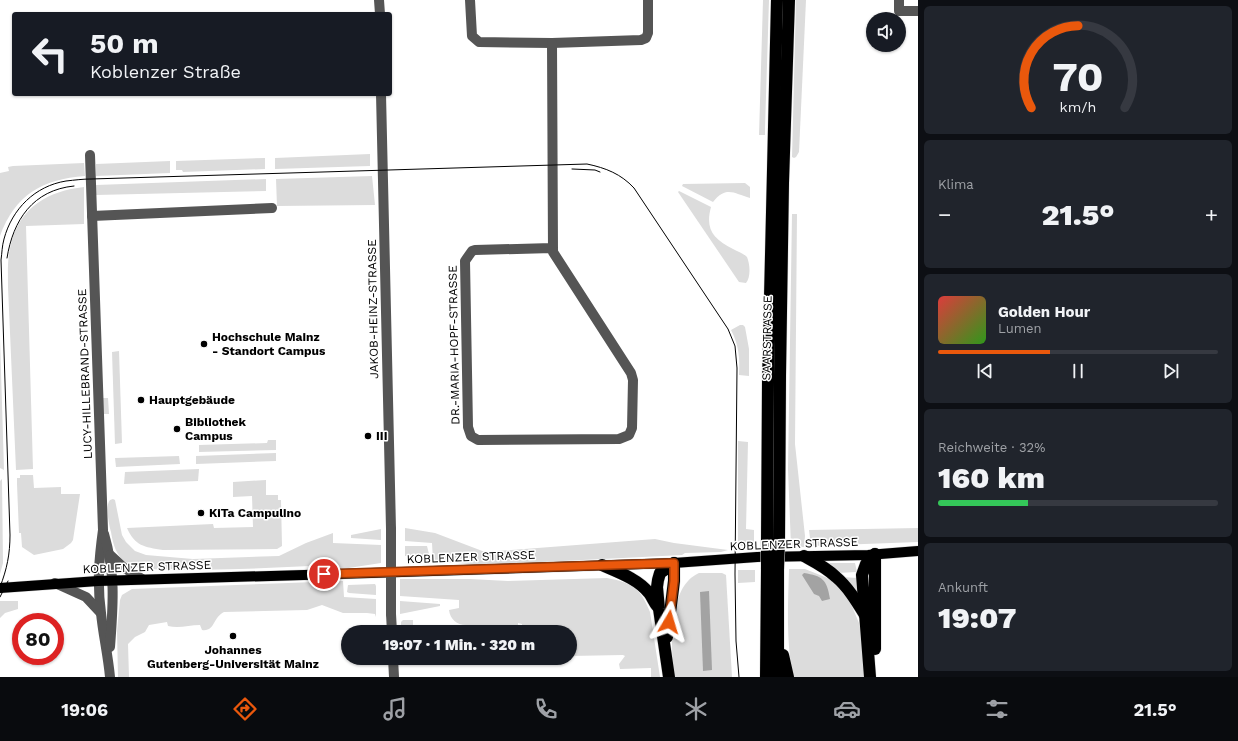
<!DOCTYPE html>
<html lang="de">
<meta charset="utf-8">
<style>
body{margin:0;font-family:"Work Sans",sans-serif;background:#20242c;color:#f1f3f6;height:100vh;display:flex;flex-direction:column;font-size:15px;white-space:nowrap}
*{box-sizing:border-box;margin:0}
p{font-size:13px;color:#9ea1a6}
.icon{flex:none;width:22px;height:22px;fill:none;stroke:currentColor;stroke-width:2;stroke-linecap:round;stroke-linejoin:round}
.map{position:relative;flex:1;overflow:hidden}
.sheet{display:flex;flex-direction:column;gap:6px;padding:6px;background:#0d0f14;width:320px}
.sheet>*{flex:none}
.top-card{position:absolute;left:12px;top:12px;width:380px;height:84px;border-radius:4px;box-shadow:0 1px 3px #0004;background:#171b24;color:#f1f3f6;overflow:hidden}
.fabs{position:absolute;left:866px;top:12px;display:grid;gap:8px}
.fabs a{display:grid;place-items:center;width:40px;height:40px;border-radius:50%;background:#171b24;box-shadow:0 1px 3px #0004;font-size:20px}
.speed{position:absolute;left:12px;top:613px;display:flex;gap:8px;font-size:20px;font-weight:700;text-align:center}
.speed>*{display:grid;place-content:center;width:52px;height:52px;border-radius:50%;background:#171b24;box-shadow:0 1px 3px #0004;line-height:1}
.speed .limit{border:6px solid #d22;background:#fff;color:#111}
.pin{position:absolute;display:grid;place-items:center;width:34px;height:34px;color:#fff;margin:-17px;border:2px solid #fff;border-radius:50%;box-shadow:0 1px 4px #0007}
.me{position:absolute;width:44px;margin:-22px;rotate:7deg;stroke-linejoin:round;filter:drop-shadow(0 0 3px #0008)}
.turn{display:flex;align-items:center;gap:14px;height:84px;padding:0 12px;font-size:18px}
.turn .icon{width:52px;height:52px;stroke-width:2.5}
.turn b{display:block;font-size:28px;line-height:34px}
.big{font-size:30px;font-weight:800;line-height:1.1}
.sheet .tile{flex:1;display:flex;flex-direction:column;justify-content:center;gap:6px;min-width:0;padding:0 14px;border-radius:6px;background:#20242c}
.sheet .dial{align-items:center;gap:0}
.dial svg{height:104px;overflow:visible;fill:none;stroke:#363941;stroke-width:7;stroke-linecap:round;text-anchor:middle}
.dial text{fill:#f1f3f6;stroke:none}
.song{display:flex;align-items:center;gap:12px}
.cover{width:48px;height:48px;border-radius:6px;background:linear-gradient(135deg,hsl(0 70% 55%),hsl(110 70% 35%))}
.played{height:4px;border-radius:2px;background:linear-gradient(90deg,#ea580c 40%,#363941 40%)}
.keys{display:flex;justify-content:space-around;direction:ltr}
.heat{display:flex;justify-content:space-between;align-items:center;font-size:22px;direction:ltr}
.charge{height:6px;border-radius:3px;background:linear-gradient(90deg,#34c759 32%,#363941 0)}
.trip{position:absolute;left:341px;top:625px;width:236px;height:40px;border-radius:20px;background:#171b24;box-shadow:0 1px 3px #0004;font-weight:800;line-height:40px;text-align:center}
.dock{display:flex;height:64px;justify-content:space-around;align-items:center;background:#090b0e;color:#9ea1a6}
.dock .icon{width:28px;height:28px}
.dock .selected{color:#ea580c}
.dock b{font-size:18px;color:#f1f3f6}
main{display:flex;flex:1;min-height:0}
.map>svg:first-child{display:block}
</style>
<main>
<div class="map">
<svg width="918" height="677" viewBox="0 0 918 677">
<rect width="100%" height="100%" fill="#fff"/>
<g fill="#dcdcdc">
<path d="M 763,0 L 769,0 L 765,128 L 765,135 L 759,135 Z"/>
<path d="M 796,0 L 806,0 L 799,152 L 796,157 L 794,158 L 792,157 Z"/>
<path d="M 370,154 L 370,166 L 275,169 L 275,158 Z"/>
<path d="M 265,158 L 265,169 L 183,172 L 182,170 L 176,170 L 176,161 Z"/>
<path d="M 170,161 L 170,173 L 96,176 L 96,164 Z"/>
<path d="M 84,163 L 85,176 C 42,179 15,195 0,236 L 0,173 L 9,171 L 8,167 L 13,166 Z"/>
<path d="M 372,176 L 375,205 L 277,206 L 276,179 Z"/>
<path d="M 266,179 L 266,191 L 96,195 L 96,185 Z"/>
<path d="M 745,183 L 750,187 L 750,198 C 735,194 726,185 713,202 L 682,186 L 683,184 Z"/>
<path d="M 84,187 L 84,224 L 26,226 L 33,469 L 16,470 L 8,287 C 8,273 7,258 11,244 C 20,207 48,191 84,187 Z"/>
<path d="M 679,191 L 711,207 C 705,229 713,239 733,249 C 738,252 743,253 747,257 C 750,264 751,277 746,283 L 739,282 L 678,192 Z"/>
<path d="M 792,214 L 797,214 L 795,444 L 805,536 L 804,547 L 791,547 L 788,469 Z"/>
<path d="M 740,325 L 743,325 L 745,327 L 749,349 L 749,376 L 739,375 C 740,359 739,345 731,330 Z"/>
<path d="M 0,338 L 4,470 L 0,468 Z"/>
<path d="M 119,351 L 122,443 L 115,444 L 112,352 Z"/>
<path d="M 102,398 L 108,398 L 109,414 L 103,414 Z"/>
<path d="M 268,440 L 276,440 L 276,450 L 199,452 L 199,445 L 267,443 Z"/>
<path d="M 738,441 L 748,442 L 746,529 L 754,530 L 754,548 L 738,545 Z"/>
<path d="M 276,453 L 276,461 L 196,464 L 196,456 Z"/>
<path d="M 179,456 L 180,464 L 116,467 L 115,458 Z"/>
<path d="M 199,469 L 198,481 L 124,484 L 125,472 Z"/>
<path d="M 20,475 L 33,475 L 34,488 L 61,487 L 61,494 L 80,494 L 73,540 L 71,543 L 63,549 L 34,555 L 22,547 L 21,533 L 19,533 L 17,484 L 17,478 L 20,478 Z"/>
<path d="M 2,479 L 3,563 L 0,574 L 0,481 Z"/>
<path d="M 266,480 L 266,495 L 278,495 L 278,500 L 281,500 L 282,546 L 277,549 L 163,550 C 144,547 135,546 127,528 L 213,524 L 214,528 L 253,527 L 252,496 L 233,497 L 233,482 Z"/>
<path d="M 113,499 L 115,500 L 122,535 L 126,542 L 135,551 L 146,555 L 193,559 L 279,556 L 306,543 L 333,533 L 333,543 L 381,545 L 381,563 L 342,569 L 311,569 L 310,566 C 264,568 218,571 172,569 C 158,569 140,571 127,563 C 116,556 113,544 111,532 C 109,525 105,505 110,500 Z"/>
<path d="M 405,528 L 435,533 L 485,552 L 655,539 L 674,543 L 728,550 L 721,552 L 685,553 L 682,555 L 481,565 L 433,561 L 432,543 L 405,541 Z"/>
<path d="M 918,528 L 918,542 L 811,546 L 809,530 Z"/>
<path d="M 381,529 L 381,540 L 351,538 L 351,535 Z"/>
<path d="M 405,546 L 427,546 L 429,554 L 427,556 L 405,556 Z"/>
<path d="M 825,563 L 855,563 L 857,572 L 836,573 Z"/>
<path d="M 789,569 L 805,569 L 835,581 L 848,597 L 859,623 L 865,647 L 867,677 L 793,677 C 786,641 788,605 789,569 Z"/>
<path d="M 738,570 L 755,570 L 755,582 L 738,583 Z"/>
<path d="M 699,573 L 722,573 L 726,575 L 732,677 L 674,677 C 671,648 667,587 699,573 Z"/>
<path d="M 841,577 L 858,578 L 860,603 Z"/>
<path d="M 607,578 C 632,583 640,587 650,612 L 660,677 L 651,677 L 651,668 L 620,669 L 619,664 L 625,656 L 623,655 L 570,656 L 570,632 L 522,632 L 522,624 L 518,623 L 518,632 L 466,632 L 466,625 C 457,625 450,619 449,610 L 459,608 L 459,600 L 400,596 L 400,579 L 470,579 L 508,581 Z"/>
<path d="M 343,581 L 344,597 L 376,599 L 376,617 L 375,614 L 367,613 L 343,613 L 322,605 L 307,610 L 224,612 C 213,617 215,632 202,630 L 200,625 C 189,625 179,629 168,626 L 167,622 L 149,625 L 145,632 L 135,637 L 128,644 L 129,677 L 118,677 L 117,631 L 120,600 L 122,595 L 132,589 Z"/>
<path d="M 375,584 L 376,586 L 376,595 L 349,593 L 347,592 L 348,585 Z"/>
<path d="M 0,601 L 18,601 L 18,609 L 5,613 L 0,618 Z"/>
<path d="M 400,601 L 440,604 L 440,606 L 400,614 Z"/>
<path d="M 403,620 L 413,620 L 413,632 L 401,632 L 401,622 Z"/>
</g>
<g fill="#a3a3a3">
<path d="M 804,573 C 822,576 827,579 830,599 L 822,601 L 819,596 L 814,594 L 802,575 Z"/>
<path d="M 709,591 L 712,670 L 703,671 L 700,592 Z"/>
</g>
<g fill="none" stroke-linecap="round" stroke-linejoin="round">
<defs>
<path id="major" d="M 0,588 L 98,581 L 371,573 L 674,563 L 757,557 L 868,555 L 918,551"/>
<g id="highway">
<path d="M 767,542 L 768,382 L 777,0"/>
<path d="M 779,542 L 780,376 L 783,183 L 789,0"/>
<path d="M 875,554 L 875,649"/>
<path d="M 804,556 C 815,562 827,568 836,577 C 848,587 857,602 865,615"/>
<path d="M 602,565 C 618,572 638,579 649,593 C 652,597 654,602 657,606"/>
<path d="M 667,637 L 674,581 L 674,563"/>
<path d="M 783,655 L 788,677"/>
<path d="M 669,677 L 659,609 L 657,587 L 658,580 L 660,573 L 674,563"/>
<path d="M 766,677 L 767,569"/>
<path d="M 778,677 L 778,569"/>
<path d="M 870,677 L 862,575 L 866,564 L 875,554"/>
</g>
</defs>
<use href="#major" stroke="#dbdbdb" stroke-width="11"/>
<use href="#highway" stroke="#dbdbdb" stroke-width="13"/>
<g stroke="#555" stroke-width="10">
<path d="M 379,0 L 380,14"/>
<path d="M 470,0 L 472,36 L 479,42 L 552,43 L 641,40 L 646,38 L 648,33 L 648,0"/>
<path d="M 899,0 L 899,11 L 918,11"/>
<path d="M 552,43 L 553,252 L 631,373 L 633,380 L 632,428 L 629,435 L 619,439 L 478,440 L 471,436 L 468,427 L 465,261 L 472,251 L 475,250 L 552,248"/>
<path d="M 381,94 L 391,529"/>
<path d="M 90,155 L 103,530 C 99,559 97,584 101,613 C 103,634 108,655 110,677"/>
<path d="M 92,216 L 272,208"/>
<path d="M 104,534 C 116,575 113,605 110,647"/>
<path d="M 110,555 L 123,567 L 142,579"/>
<path d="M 55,583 L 86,597 L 100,612"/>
<path d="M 391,614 L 392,632"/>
<path d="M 393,658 L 394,677"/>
</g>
<use href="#major" stroke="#000" stroke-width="10"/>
<use href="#highway" stroke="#000" stroke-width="12"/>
<g stroke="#000" stroke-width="1">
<path d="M 572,169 L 595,170 L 600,172"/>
<path d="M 7,258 C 13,220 33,190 74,186"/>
<path d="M 0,587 C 7,569 10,554 10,535 L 1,260 C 2,253 2,246 4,239 C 12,209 35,186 66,181 C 75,180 83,179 91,179 L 587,164 C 606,168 621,174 634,188 L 728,329 L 735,346 L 737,368 L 735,574 L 736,641 L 739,677"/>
<path d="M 0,597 L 8,581"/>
</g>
<defs>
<g id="highway-bridge">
<path d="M 767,569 L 767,542"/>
<path d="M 778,569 L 779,542"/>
</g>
</defs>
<use href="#highway-bridge" stroke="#dbdbdb" stroke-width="13" stroke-linecap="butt"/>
<path stroke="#555" stroke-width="10" d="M 391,529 L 391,614"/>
<use href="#highway-bridge" stroke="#000" stroke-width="12"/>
</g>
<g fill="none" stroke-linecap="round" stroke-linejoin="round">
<defs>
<path id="route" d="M 324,574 L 674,563 L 674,581 L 669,622"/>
</defs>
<use href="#route" stroke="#983908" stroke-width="10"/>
<use href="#route" stroke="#ea580c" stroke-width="7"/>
</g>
<g fill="#000" stroke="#fff" stroke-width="1.5">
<circle cx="204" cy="344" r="4"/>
<circle cx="141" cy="400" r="4"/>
<circle cx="177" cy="429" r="4"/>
<circle cx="368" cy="436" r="4"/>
<circle cx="201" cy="513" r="4"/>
<circle cx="233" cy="636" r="4"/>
</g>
<g text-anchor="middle" stroke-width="3" stroke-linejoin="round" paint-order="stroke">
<g font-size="12" fill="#000" stroke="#fff">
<text transform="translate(373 309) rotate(-91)" y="4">JAKOB-HEINZ-STRASSE</text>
<text transform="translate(767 338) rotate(-89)" y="4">SAARSTRASSE</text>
<text transform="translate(454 345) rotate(-91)" y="4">DR.-MARIA-HOPF-STRASSE</text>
<text transform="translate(85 374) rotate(-92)" y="4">LUCY-HILLEBRAND-STRASSE</text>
<text transform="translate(794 544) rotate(-2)" y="4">KOBLENZER STRASSE</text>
<text transform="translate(471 557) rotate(-2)" y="4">KOBLENZER STRASSE</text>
<text transform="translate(147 567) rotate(-2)" y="4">KOBLENZER STRASSE</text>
</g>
<g font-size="12" font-weight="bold" fill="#000" stroke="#fff" text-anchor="start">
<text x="212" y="341">Hochschule Mainz<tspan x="212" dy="14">- Standort Campus</tspan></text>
<text x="149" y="404">Hauptgebäude</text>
<text x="185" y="426">Bibliothek<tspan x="185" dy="14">Campus</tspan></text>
<text x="376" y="440">III</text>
<text x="209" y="517">KiTa Campulino</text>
<text x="233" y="654" text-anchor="middle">Johannes<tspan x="233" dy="14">Gutenberg-Universität Mainz</tspan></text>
</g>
</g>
</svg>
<div class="fabs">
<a><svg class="icon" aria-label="sound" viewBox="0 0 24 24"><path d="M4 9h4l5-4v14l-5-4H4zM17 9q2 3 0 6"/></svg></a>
</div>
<div class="speed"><div class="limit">80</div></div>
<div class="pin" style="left:324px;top:574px;background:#d93025"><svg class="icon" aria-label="arrive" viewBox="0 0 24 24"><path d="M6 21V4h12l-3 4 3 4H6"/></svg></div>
<svg class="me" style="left:669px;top:622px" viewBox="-20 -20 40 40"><path d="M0-17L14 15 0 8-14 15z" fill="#ea580c" stroke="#fff" stroke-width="4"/></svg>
<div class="trip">19:07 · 1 Min. · 320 m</div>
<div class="top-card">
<div class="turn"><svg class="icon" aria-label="left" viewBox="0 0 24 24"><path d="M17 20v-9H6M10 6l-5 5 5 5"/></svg><div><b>50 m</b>Koblenzer Straße</div></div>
</div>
</div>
<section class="sheet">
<div class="tile dial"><svg viewBox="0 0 100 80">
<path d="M14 69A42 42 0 1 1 86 69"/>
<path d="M14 69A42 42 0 0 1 50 6" stroke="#ea580c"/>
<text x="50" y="56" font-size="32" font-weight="700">70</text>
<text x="50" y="72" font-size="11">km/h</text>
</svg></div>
<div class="tile"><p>Klima</p>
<div class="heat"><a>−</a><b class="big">21.5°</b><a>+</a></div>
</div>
<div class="tile">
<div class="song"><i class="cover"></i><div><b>Golden Hour</b><p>Lumen</p></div></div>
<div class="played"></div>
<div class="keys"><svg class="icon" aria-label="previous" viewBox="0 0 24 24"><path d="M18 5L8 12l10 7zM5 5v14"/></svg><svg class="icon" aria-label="pause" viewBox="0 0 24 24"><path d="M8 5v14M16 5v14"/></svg><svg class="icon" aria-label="next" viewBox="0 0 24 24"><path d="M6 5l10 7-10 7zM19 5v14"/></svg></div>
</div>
<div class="tile"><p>Reichweite · 32%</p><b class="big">160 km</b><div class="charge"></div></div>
<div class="tile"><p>Ankunft</p><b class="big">19:07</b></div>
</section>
</main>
<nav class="dock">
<b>19:06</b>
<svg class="icon selected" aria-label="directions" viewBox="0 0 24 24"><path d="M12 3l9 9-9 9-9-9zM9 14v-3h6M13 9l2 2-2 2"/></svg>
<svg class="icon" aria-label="music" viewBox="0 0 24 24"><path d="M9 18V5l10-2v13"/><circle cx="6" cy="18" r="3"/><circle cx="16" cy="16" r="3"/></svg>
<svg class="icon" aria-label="phone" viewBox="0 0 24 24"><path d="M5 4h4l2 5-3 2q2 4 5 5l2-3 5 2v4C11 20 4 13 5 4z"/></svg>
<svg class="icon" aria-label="climate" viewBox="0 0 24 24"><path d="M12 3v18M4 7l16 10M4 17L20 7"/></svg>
<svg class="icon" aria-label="car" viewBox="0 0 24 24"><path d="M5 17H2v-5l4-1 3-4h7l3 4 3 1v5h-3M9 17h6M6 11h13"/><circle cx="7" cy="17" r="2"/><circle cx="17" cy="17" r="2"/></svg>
<svg class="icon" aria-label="filters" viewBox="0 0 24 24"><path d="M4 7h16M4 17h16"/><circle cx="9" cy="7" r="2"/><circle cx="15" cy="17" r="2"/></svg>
<b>21.5°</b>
</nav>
